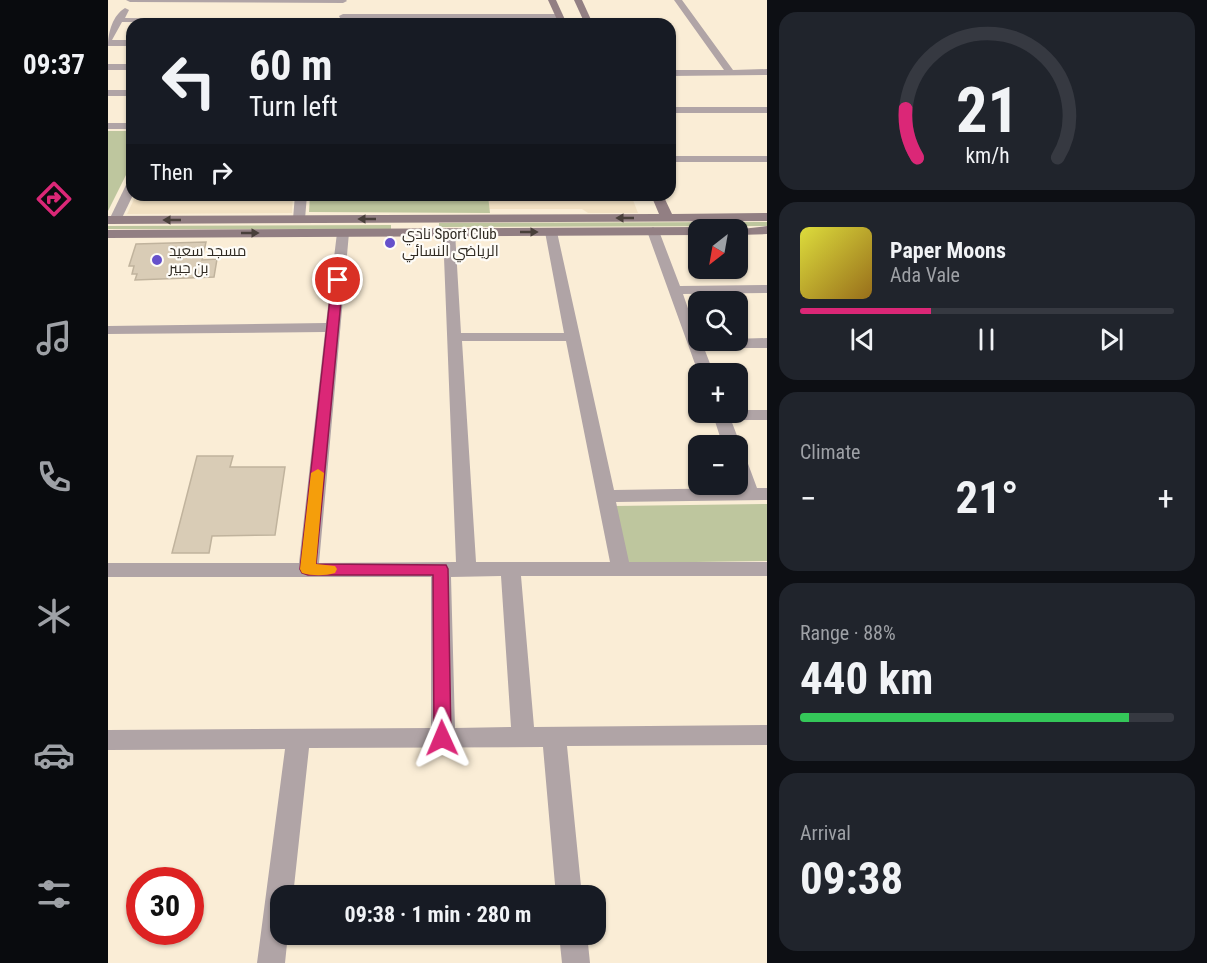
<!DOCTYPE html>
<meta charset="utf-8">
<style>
body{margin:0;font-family:"Roboto Condensed",Cairo,sans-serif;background:#20242c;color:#f1f3f6;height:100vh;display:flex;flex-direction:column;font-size:22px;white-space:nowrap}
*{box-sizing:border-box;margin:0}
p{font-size:20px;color:#9ea1a6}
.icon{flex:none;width:33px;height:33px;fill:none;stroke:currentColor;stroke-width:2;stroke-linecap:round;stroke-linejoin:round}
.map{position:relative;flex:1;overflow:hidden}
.panel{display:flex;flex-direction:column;gap:12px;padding:12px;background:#0d0f14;width:440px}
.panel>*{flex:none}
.guide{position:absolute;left:18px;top:18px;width:550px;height:183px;border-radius:18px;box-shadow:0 2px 4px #0004;background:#171b24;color:#f1f3f6;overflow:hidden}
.needle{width:39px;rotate:211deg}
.buttons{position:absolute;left:580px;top:219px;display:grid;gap:12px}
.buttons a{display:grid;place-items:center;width:60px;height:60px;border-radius:12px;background:#171b24;box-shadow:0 2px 4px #0004;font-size:30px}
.speed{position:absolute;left:18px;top:867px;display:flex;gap:12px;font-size:30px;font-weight:700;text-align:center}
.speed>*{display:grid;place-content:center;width:78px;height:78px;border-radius:50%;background:#171b24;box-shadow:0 2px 4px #0004;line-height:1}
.speed .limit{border:9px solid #d22;background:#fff;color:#111}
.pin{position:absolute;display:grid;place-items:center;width:51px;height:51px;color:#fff;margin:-26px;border:3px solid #fff;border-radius:50%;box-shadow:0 2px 6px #0007}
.me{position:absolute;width:66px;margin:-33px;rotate:359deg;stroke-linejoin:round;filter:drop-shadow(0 0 4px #0008)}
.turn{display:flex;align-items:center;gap:21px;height:126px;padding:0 24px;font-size:27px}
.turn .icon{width:78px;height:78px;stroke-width:2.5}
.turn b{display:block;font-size:42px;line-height:51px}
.then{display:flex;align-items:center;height:57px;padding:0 24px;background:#0003;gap:12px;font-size:22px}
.big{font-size:45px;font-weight:700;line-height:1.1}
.panel .card{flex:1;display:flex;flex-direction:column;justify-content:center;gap:9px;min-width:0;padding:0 21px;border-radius:18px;background:#20242c}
.panel .dial{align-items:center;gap:0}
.dial svg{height:156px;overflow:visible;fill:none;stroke:#363941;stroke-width:7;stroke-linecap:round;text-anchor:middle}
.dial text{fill:#f1f3f6;stroke:none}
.song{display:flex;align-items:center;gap:18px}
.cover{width:72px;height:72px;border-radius:9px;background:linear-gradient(135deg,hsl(60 70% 55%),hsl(40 70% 35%))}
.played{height:6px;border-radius:3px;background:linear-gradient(90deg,#db2777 35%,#363941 35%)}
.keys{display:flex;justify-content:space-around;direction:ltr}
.heat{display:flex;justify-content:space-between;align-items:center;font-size:33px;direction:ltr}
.charge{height:9px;border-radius:4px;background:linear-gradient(90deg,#34c759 88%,#363941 0)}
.trip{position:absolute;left:162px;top:885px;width:336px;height:60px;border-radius:18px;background:#171b24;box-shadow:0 2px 4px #0004;font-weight:700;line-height:60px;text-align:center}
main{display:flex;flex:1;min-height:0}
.dock{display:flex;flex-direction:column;width:108px;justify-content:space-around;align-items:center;background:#090b0e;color:#9ea1a6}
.dock .icon{width:42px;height:42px}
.dock .active{color:#db2777}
.dock b{font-size:27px;color:#f1f3f6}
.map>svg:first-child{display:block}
</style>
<main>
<nav class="dock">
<b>09:37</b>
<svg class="icon active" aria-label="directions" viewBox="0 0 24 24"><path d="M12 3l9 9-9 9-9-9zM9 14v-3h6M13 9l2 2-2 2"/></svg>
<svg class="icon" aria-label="music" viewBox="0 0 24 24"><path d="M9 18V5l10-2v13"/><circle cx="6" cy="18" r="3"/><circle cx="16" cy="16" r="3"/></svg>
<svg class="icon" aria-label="phone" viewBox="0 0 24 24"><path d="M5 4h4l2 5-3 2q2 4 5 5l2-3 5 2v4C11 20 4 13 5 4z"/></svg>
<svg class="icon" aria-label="climate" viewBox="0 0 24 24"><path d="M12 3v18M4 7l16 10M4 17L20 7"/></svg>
<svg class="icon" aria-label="car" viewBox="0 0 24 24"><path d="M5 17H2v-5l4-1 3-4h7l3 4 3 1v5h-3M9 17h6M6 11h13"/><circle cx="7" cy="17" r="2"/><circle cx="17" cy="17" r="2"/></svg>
<svg class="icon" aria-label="filters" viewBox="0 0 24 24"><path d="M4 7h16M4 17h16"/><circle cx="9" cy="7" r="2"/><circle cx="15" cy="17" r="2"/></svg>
</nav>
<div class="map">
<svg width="660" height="963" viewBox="0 0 660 963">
<rect width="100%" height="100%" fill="#faedd6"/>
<g fill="#f2e1c3">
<path d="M 28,195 L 185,195 L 184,213 L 19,214 Z"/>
<path d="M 380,195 L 523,195 L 530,213 L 480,213 L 474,209 L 381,209 Z"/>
</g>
<g fill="#bec69e">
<path d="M 0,131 L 24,131 L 24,163 L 0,211 Z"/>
<path d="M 202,195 L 380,195 L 382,213 L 201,212 Z"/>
<path d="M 659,222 L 659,226 L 331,227 L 331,223 Z"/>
<path d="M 283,225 L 283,229 L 0,229 L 0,226 Z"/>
<path d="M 659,504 L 659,561 L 520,563 L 506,506 Z"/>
</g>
<g fill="#d9ccb6" stroke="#c0b39d" stroke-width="1.5">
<path d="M 98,242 L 94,260 L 109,259 L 106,277 L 27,280 L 29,274 L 24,274 L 26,266 L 21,266 L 28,244 Z"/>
<path d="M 89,456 L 125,456 L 122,467 L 177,467 L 167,535 L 104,536 L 101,553 L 64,553 Z"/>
</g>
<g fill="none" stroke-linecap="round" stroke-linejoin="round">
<g fill="#b0a4a6" fill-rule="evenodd">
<path d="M 18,0 L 238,0 L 239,1 L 235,3 L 22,2 Z"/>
<path d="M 566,0 L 574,0 L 625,70 L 660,69 L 660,75 L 562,76 L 562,70 L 616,70 Z"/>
<path d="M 17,8 L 21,10 L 17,18 L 235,20 L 239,22 L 237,24 L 14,22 L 4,40 L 24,40 L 24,46 L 0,46 C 0,32 5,15 17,8 Z"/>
<path d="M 235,14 L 451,14 L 455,16 L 451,18 L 232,18 L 231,16 Z"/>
<rect x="0" y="64" width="24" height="6"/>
<rect x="0" y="90" width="24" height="6"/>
<rect x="562" y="107" width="98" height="6"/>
<rect x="0" y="123" width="24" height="6"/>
<rect x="562" y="156" width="98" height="6"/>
<path d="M 24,182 L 25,195 L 13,220 L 7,224 L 3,223 L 1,220 L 18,185 Z"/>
<path d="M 187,195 L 199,195 L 197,219 L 191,223 L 185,219 Z"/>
<path d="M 545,227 L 551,231 L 572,286 L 660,285 L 660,293 L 575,294 L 591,340 L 660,338 L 660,348 L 596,348 L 606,374 L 591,375 L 539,231 Z"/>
<path d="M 341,228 L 347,232 L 353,333 L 456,333 L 437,232 L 443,228 L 449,232 L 506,490 L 631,488 L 630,455 L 636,457 L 639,461 L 649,488 L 660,488 L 660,500 L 508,502 L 521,562 L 660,562 L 660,576 L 413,576 L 426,727 L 660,725 L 660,745 L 459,746 L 474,896 L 448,896 L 435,747 L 201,748 L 185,896 L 172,896 L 172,934 L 180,934 L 177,963 L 149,963 L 177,749 L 0,750 L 0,730 L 323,728 L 323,577 L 0,577 L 0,563 L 191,563 L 217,332 L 0,334 L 0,326 L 218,323 L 229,233 L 231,230 L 239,230 L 241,233 L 211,563 L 348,562 L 335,232 ZM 354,341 L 458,341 L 502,562 L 368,562 ZM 393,576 L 403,727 L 347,728 L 343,577 Z"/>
<path d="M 630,410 L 660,410 L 660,420 L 623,420 L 633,446 L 630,450 L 630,446 L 615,446 L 604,412 L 630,412 Z"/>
<path d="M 451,934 L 479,934 L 482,963 L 454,963 Z"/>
</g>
<g fill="#927f83" fill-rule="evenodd">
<path d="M 440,0 L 448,0 L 459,24 L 451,24 Z"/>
<path d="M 466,0 L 474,0 L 485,24 L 477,24 Z"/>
<path d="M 543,195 L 555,195 L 564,214 L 660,213 L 660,221 L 0,224 L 0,216 L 551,214 Z"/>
<path d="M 660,226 L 660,234 L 630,235 L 630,230 L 625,230 Z"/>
<path d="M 591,227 L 596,230 L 591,230 L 591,235 L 0,238 L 0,230 Z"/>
</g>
</g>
<defs><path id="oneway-solid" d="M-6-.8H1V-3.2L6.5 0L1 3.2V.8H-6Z" transform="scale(1.5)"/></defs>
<g fill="#483f3a">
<use href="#oneway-solid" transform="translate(517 218) rotate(180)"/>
<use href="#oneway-solid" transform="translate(259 219) rotate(180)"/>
<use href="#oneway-solid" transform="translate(64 220) rotate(180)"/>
<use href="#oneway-solid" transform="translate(421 232)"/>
<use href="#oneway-solid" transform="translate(142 233)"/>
</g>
<path fill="#db2777" stroke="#8e194d" stroke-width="1.5" d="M 230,276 L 235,280 L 208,564 L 338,565 L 340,569 L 343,738 L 341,743 L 334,745 L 328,743 L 326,738 L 325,575 L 200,575 L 194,573 L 192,569 L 224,280 Z"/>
<path fill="#f59e0b" d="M 210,469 L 216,473 L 208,564 L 227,566 L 229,569 L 227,573 C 217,576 204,576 194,573 L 192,569 L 203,473 Z"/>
<g fill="#6651cb" stroke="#fefcf7" stroke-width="2">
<circle cx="282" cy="243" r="6"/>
<circle cx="49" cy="260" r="6"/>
</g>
<g text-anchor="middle" stroke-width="4.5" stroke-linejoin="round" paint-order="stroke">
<g font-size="15" fill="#2f2a22" stroke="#fefcf7" text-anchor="start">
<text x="294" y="239">نادي Sport Club<tspan x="294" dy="17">الرياضي النسائي</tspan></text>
<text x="61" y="256">مسجد سعيد<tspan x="61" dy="17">بن جبير</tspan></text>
</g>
</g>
</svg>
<div class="buttons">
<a><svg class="needle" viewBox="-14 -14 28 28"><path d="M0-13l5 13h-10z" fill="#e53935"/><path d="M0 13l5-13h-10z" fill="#9ea1a6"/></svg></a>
<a><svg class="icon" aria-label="search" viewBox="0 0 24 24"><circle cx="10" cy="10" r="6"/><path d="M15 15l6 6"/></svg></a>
<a>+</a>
<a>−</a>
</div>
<div class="speed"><div class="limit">30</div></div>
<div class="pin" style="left:230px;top:280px;background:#d93025"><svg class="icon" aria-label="arrive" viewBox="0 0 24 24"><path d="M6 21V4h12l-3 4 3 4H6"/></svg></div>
<svg class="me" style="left:334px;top:738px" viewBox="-20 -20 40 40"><path d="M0-17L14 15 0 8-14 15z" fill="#db2777" stroke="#fff" stroke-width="4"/></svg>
<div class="trip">09:38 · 1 min · 280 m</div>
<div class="guide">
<div class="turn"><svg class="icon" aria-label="left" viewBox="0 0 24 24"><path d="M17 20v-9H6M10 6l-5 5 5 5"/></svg><div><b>60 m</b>Turn left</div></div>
<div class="then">Then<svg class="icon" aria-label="right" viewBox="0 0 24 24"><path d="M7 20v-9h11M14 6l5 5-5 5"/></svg></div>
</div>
</div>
<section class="panel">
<div class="card dial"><svg viewBox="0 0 100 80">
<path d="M14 69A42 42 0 1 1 86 69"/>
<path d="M14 69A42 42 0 0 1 8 44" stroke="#db2777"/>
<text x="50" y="56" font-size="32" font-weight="700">21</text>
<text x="50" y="72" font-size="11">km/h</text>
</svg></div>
<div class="card">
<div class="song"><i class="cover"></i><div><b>Paper Moons</b><p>Ada Vale</p></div></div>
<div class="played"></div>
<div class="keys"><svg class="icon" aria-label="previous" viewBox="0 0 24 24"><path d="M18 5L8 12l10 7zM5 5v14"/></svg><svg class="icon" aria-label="pause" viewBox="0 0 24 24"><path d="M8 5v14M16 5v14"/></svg><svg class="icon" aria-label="next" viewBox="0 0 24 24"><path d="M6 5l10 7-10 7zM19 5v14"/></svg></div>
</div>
<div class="card"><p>Climate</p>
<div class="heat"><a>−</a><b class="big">21°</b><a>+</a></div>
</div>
<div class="card"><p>Range · 88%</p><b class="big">440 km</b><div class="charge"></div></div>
<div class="card"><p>Arrival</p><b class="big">09:38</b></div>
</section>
</main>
